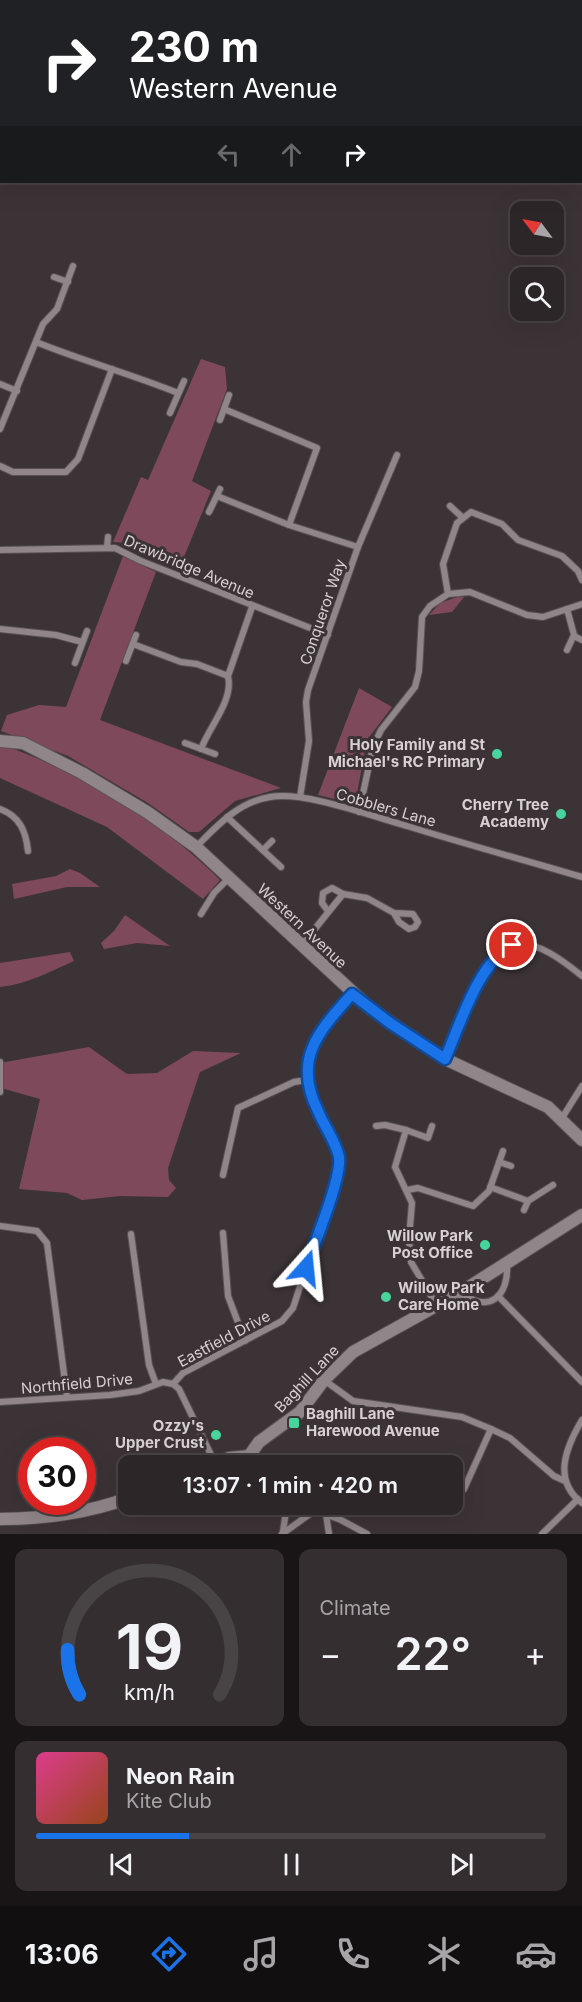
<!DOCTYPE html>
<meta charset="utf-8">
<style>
body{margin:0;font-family:Inter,sans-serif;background:#352e30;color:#f1f3f6;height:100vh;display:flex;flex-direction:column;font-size:22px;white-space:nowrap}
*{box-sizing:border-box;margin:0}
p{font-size:20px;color:#a7a5a8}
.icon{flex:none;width:33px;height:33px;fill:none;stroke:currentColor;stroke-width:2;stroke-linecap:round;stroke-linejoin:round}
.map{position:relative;height:1534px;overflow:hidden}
.drawer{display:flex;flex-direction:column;gap:15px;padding:15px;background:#191516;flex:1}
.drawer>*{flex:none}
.hud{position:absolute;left:0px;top:0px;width:582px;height:183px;box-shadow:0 6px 24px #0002,0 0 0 2px #484345;background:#202124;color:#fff;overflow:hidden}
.needle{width:39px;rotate:302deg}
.buttons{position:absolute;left:510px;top:201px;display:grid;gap:12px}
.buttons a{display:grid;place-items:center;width:54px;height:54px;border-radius:12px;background:#2d2628;box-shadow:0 6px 24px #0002,0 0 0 2px #484345;font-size:30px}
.speed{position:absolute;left:18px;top:1437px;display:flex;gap:12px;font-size:30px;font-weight:700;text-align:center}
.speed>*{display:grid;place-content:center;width:78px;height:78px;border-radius:50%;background:#2d2628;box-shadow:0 6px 24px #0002,0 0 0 2px #484345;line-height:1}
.speed .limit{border:9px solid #d22;background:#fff;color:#111}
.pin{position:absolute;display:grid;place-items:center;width:51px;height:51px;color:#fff;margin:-26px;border:3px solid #fff;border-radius:50%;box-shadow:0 2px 6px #0007}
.me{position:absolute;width:66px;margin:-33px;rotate:18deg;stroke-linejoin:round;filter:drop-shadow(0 0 4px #0008)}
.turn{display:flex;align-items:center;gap:21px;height:126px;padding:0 30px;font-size:27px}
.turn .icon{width:78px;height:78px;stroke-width:2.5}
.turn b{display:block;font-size:42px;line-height:51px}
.lanes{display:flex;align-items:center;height:57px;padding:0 30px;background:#0003;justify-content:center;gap:30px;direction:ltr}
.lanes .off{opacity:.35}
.big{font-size:45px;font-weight:600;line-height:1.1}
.drawer .tile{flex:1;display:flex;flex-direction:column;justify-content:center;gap:9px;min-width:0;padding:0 21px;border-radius:12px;background:#352e30}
.drawer .dial{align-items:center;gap:0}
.dial svg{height:156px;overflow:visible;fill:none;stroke:#484345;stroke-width:7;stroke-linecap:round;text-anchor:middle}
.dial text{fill:#f1f3f6;stroke:none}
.song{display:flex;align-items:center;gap:18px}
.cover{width:72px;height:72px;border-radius:9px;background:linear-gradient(135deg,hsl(330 70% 55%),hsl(20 70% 35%))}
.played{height:6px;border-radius:3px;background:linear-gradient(90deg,#1a73e8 30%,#484345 30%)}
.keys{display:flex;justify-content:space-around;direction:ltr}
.heat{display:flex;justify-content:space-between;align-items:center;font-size:33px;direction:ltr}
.drawer .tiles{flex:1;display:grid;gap:15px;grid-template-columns:1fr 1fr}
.tile:last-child{grid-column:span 2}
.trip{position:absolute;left:118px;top:1455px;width:345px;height:60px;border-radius:12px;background:#2d2628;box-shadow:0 6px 24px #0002,0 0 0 2px #484345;font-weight:600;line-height:60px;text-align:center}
.tab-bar{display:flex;height:96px;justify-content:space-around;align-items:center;background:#120f10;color:#a7a5a8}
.tab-bar .icon{width:42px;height:42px}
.tab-bar .on{color:#1a73e8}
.tab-bar b{font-size:27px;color:#f1f3f6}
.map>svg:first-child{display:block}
</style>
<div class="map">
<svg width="582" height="1534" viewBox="0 0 582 1534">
<rect width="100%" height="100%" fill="#3c3336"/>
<g fill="#7f495c">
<path d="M 201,359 L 225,367 L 227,389 L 192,481 L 211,491 L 179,569 L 159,563 L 126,543 L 113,542 L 141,477 L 148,480 Z"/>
<path d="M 123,556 L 156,572 L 100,720 L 281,788 L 235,801 L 199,832 L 189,832 L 148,803 L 68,756 L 1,731 L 7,715 L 39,705 L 66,707 Z"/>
<path d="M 457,597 L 464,597 L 452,612 L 429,615 L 440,603 Z"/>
<path d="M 359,688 L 392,707 L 367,740 L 355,804 L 318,795 Z"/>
<path d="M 0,744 C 81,772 159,819 220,880 L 203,899 L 107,827 L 0,778 Z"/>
<path d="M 70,869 L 80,873 L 100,887 L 67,887 L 14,899 L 12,884 L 56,876 Z"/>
<path d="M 125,915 L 170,946 L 137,943 L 104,949 L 101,943 L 114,931 Z"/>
<path d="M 70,952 L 74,961 C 49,972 28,984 0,987 L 0,963 Z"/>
<path d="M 89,1047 L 127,1074 L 157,1073 L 193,1051 L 241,1053 L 200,1072 L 168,1168 L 169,1180 L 176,1188 L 168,1197 L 120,1196 L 82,1200 L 67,1193 L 19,1189 L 40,1099 L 1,1088 L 0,1063 Z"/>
</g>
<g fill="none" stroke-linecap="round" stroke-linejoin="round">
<defs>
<g id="street">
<path d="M 54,277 L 68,282"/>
<path d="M 36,342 C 83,361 131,374 178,393"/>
<path d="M 0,384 L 17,391"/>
<path d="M 224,409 L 317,448 L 289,525"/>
<path d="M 170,413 L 184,381"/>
<path d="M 220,420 L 229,395"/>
<path d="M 0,429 L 43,324 L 57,309 L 73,266"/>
<path d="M 0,466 L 13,472 L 66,472 L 78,459 L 112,369"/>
<path d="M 217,496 L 289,525 L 358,547"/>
<path d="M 450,506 L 462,517"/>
<path d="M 209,512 L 220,489"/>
<path d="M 107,548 L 108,537"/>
<path d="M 0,550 L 115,548 L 141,561 L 328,635"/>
<path d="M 448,594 L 443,564 L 457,523 L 471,512 L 502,524 L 518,540 L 562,556 L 578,571 L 582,580"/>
<path d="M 567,609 L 574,635 L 567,650"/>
<path d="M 0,629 L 56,635 L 82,642"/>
<path d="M 574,636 L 582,640"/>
<path d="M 133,644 L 181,662 L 197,664 L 228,676"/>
<path d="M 126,661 L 136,635"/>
<path d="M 75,663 L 87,631"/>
<path d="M 185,743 L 215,754"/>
<path d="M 201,749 C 209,727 234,700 228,676 L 252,607"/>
<path d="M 300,797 L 309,741 L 306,702 L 308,690 L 358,547 L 397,455"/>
<path d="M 0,809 C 20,816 26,832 28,851"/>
<path d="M 359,812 L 373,747 L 381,730 L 415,687 L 419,671 L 422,617 L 430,606 L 448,594 L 470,592 L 527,615 L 543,617 L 582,604"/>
<path d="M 227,817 L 281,867"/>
<path d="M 196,847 C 217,826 238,802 270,797 C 305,791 371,816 407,826 C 465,844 524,860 582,877"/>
<path d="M 263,850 L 272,841"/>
<path d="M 328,911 L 322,903 L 323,893 L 332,888 L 343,894"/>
<path d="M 201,914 L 214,893 L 229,878"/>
<path d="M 301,946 L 343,894 L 367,898 L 394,913 L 413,914 L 418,922 L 415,927 L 409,929 L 399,922 L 394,913"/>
<path d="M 445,1059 C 456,1035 486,952 512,945 C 535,938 566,963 582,976"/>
<path d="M 0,1062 L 0,1092"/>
<path d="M 562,1118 L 582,1086"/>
<path d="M 376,1126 L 385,1125 L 406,1130 L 395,1167 L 412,1203 L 409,1239 L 411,1262 L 437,1306"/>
<path d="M 406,1130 L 428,1138 L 432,1126"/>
<path d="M 499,1162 L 511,1166"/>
<path d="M 223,1175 L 238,1108 L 294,1082 L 307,1080"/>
<path d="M 490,1187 L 528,1201"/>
<path d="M 407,1190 L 418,1188 L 473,1206 L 489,1191 L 503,1151"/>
<path d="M 524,1210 L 528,1201 L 553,1185"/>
<path d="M 0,1226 L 37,1231 L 47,1243 L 67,1397"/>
<path d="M 223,1233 L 228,1296 L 245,1341"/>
<path d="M 131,1234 L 149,1365 L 156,1384"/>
<path d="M 461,1292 C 489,1315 509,1296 507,1264"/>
<path d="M 498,1296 L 582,1382"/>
<path d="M 324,1380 L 353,1401 L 462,1417 L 491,1429 L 510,1438 L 554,1476 L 565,1481"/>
<path d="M 173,1384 L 183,1373 L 282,1321 L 293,1308 L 339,1168 C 338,1149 330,1136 322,1120 C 293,1061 313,1039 352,994"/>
<path d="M 0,1402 L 110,1395 L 139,1391 L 163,1382 L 173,1384 L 179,1389 L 215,1463"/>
<path d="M 582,1420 C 566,1447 552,1480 582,1503"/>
<path d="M 249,1456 L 257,1466"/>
<path d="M 464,1489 L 491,1429"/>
<path d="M 299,1504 L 341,1520 L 367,1534"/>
<path d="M 326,1514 L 329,1534"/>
<path d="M 283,1532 L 287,1504"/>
<path d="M 282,1534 L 314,1511"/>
<path d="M 542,1534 L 578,1499"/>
</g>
<g id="secondary">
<path d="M 0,741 L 23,743 L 82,773 L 147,812 L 196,847 L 372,1010 L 445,1059 L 548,1107 L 582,1140"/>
<path d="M 210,1466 L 229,1458 L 249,1456 L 259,1442 L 300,1412 L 324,1380 L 353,1352 L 461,1292 L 582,1215"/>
<path d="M 0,1519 C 44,1519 87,1513 129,1498"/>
</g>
</defs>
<use href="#street" stroke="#595254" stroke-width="8"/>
<use href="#secondary" stroke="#595254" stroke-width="14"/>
<use href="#street" stroke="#908689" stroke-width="6"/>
<use href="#secondary" stroke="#908689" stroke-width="12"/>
</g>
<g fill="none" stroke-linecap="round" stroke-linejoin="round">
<defs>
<path id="route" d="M 306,1268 C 314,1244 342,1178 339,1157 C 336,1142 324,1126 318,1111 C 292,1059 319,1031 352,994 L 390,1023 L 445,1059 C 460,1025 478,963 512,945"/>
</defs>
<use href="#route" stroke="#114b97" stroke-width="15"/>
<use href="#route" stroke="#1a73e8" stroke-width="10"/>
</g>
<g fill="#48d49d" stroke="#3c3336" stroke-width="2">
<circle cx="497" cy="754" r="6"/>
<circle cx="561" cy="814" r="6"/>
<circle cx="485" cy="1245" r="6"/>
<circle cx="386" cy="1297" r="6"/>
<rect x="288" y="1417" width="12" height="12" rx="3"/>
<circle cx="216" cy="1435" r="6"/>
</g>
<g text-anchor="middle" stroke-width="6" stroke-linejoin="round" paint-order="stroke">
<g font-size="15" fill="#d7d1d3" stroke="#3c3336">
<text transform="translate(189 567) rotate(23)" y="5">Drawbridge Avenue</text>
<text transform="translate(323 612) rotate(-71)" y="5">Conqueror Way</text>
<text transform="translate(386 808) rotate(16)" y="5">Cobblers Lane</text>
<text transform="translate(302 926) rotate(43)" y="5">Western Avenue</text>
<text transform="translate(224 1339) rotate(-28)" y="5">Eastfield Drive</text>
<text transform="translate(307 1379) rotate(-47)" y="5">Baghill Lane</text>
<text transform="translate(77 1384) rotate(-5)" y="5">Northfield Drive</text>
</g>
<g font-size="15" font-weight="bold" fill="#d7d1d3" stroke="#3c3336" text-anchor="end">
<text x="485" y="750">Holy Family and St<tspan x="485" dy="17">Michael's RC Primary</tspan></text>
<text x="549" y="810">Cherry Tree<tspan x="549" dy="17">Academy</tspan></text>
<text x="473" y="1241">Willow Park<tspan x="473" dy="17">Post Office</tspan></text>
<text x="398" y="1293" text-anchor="start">Willow Park<tspan x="398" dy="17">Care Home</tspan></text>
<text x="306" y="1419" text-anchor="start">Baghill Lane<tspan x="306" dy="17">Harewood Avenue</tspan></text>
<text x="204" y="1431">Ozzy's<tspan x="204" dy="17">Upper Crust</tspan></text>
</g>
</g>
</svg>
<div class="buttons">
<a><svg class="needle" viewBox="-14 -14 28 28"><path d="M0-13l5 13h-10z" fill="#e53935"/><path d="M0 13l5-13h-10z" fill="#a7a5a8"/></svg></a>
<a><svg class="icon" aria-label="search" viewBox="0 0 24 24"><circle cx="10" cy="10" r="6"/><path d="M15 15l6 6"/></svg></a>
</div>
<div class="speed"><div class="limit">30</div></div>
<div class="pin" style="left:512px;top:945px;background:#d93025"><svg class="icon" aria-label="arrive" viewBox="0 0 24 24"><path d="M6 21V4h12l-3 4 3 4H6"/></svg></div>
<svg class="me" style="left:306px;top:1268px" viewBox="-20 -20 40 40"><path d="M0-17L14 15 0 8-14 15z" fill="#1a73e8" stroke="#fff" stroke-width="4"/></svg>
<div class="trip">13:07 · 1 min · 420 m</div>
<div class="hud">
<div class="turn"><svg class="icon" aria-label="right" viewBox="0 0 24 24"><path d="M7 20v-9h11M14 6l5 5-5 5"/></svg><div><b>230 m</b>Western Avenue</div></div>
<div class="lanes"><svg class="icon off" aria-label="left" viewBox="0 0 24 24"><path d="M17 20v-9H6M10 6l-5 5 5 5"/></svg><svg class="icon off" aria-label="ahead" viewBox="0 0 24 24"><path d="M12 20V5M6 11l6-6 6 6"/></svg><svg class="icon" aria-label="right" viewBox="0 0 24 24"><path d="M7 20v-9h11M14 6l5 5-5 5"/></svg></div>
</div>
</div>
<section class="drawer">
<div class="tiles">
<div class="tile dial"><svg viewBox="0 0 100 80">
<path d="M14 69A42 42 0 1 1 86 69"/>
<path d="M14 69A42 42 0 0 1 8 46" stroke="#1a73e8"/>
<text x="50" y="56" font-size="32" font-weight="700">19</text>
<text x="50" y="72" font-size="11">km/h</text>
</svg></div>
<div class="tile"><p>Climate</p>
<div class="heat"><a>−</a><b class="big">22°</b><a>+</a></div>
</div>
<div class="tile">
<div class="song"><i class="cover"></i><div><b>Neon Rain</b><p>Kite Club</p></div></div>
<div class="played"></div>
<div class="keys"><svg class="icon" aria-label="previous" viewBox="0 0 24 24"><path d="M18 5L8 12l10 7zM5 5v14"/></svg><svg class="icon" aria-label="pause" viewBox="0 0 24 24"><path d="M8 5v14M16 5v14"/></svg><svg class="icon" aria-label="next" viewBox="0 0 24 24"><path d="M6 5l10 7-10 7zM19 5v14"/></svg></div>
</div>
</div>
</section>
<nav class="tab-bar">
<b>13:06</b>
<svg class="icon on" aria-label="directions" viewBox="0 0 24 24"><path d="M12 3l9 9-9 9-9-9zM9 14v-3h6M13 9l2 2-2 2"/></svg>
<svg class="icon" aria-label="music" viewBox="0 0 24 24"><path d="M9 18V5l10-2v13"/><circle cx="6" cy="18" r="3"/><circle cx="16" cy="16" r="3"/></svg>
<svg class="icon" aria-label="phone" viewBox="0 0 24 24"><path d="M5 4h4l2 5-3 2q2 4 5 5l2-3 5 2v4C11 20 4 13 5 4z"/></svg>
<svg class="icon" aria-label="climate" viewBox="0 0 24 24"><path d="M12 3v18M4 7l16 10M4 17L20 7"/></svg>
<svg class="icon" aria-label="car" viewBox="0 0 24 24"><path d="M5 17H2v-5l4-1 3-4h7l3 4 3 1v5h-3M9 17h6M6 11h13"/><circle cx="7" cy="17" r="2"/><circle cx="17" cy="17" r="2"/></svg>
</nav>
